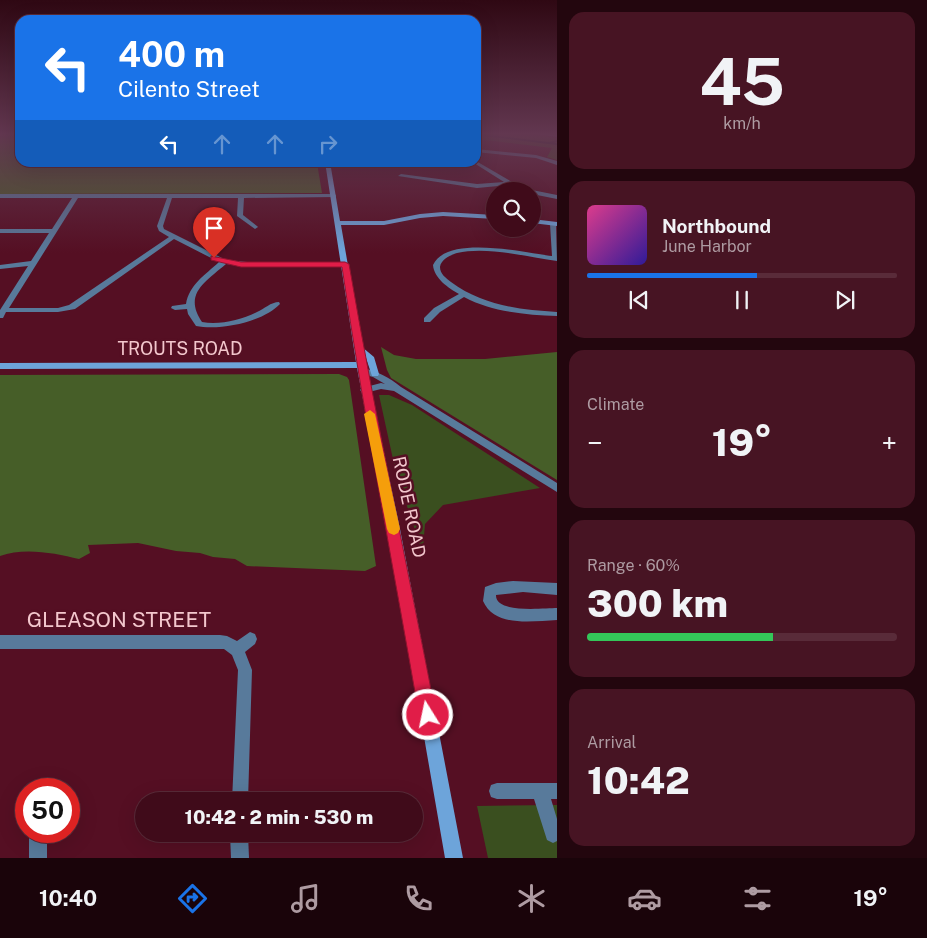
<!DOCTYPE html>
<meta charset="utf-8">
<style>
body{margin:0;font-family:"Public Sans",sans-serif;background:#471423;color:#f1f3f6;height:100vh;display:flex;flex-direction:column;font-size:19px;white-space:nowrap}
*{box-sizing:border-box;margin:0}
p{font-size:16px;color:#ae9ba2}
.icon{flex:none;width:28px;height:28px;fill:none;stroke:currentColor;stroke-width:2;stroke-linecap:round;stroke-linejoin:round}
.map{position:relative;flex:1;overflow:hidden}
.sheet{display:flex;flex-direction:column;gap:12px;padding:12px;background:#23060e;width:370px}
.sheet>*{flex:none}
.top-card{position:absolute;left:15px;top:15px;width:466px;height:152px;border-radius:15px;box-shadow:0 5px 20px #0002,0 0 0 1px #592b39;background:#1a73e8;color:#fff;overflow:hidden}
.fabs{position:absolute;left:486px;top:182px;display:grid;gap:10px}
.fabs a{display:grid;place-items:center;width:55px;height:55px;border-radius:50%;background:#400b1a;box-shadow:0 5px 20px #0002,0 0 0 1px #592b39;font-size:25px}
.speed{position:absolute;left:15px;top:778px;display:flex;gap:10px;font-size:25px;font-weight:700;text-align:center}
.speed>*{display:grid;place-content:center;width:65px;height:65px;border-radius:50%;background:#400b1a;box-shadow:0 5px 20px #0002,0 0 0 1px #592b39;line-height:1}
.speed .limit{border:8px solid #d22;background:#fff;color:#111}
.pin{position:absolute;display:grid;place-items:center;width:42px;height:42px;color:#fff;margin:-51px -21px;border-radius:50% 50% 50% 0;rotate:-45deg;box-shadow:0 0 5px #0007}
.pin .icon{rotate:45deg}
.me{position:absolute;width:55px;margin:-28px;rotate:350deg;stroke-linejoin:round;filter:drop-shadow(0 0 4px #0008)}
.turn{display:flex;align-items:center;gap:18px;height:105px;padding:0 20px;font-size:22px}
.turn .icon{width:65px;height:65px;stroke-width:2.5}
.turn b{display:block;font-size:35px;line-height:42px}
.lanes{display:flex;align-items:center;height:48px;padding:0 20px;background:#0003;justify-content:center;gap:25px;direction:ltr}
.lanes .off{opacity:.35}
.big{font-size:38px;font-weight:800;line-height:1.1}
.sheet .card{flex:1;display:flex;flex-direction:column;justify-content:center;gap:8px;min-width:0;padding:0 18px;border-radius:15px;background:#471423}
.sheet .dial{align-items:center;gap:0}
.dial b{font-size:65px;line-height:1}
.song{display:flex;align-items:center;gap:15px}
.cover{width:60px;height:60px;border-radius:8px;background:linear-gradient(135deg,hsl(330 70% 55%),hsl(250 70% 35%))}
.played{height:5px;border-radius:2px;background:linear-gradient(90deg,#1a73e8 55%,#592b39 55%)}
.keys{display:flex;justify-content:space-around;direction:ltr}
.heat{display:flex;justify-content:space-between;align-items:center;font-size:28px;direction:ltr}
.charge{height:8px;border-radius:4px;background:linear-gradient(90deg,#34c759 60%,#592b39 0)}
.trip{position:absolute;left:135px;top:792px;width:288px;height:50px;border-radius:25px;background:#400b1a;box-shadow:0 5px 20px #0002,0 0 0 1px #592b39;font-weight:800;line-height:50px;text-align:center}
.dock{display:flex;height:80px;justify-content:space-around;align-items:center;background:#1a040a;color:#ae9ba2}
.dock .icon{width:35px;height:35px}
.dock .current{color:#1a73e8}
.dock b{font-size:22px;color:#f1f3f6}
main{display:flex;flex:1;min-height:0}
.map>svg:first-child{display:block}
</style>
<main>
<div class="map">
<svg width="557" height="858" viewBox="0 0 557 858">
<rect width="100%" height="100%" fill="#550f23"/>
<g fill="#3a4f1f">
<path d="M 476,133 L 527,133 L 557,138 L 557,160 L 547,157 L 552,148 L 476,139 Z"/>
<path d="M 379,395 L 389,395 L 412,405 L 540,488 L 443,505 L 425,524 L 422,560 L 418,539 L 396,473 Z"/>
<path d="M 557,805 L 557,858 L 488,858 L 477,806 Z"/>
</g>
<g fill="#465e28">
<path d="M 0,133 L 20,133 L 20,162 L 317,163 L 322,193 L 0,194 Z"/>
<path d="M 381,347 L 394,355 L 416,359 L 485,359 L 557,352 L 557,480 L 391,378 L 387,370 Z"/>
<path d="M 339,374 L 347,377 L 349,380 L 376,566 L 365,571 L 247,566 L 235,559 L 213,557 L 200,553 L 176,551 L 138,543 L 88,545 L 90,553 L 79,559 C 55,553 24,547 0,556 L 0,375 Z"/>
</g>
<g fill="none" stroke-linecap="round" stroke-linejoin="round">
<g stroke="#082422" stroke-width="2">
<path d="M 476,134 L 557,144"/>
<path d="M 549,143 L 557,141"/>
</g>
<g fill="#587a9b" fill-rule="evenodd">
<path d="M 535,133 L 557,135 L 557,137 L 537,134 Z"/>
<path d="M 476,149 L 536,155 L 557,161 L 557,165 L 536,158 L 476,152 Z"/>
<path d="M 476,161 L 512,182 L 532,190 L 557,195 L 557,199 L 532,194 L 532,191 L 526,191 L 509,185 L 477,188 L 398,176 L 401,174 L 477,184 L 504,182 L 474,163 Z"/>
<path d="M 0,194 L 334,194 L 336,195 L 336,197 L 244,198 L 243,215 L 257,226 L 258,227 L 255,229 L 237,216 L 238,198 L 172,198 L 163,226 L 164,229 L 226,260 L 247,262 L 345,262 L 348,264 L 345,266 L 247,266 L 226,264 C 205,282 183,294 202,322 C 220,325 241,320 257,312 C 264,309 271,302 279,302 L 280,304 C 263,322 220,331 196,326 L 188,314 L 187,309 L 175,310 L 171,308 L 172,306 L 186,304 C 189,285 205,275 219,262 L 174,239 L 75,309 L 58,312 L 6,312 L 3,318 L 0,318 L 0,310 L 28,266 L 0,269 L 0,265 L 31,261 L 49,233 L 0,233 L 0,229 L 52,229 L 72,198 L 0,198 ZM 78,198 L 167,198 L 157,226 L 159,231 L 169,237 L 69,305 L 58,308 L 9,308 Z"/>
<path d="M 553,222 L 556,224 L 557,261 C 527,257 487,246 457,253 C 451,255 441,259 440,267 C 440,274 446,278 451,282 C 482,305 519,310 557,312 L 557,316 C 526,315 492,312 464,297 L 440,312 L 430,322 L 424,322 L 424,318 L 434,308 L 459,294 C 448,288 434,278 433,265 C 447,234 526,253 552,256 L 550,224 Z"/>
<path d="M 362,368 C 377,371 389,377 401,387 L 557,483 L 557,492 L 394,391 L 381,389 L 365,393 L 362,392 L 360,390 L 362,388 L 381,383 L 385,384 L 373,377 L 359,373 L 358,371 Z"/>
<path d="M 513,581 L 557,583 L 557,595 L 523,592 L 496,595 C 495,614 544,608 557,608 L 557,620 C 533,621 495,628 483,601 L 485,587 L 496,583 Z"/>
<path d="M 250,632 L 255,634 L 257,639 L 255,644 L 245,652 L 252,670 L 248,801 L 232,801 L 238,670 L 232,655 L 224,649 L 0,649 L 0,635 L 220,635 L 227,636 L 237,641 Z"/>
<path d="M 497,783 L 557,783 L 557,799 L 551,799 L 557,819 L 557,841 L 553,843 L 547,840 L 534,799 L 497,799 L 491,797 L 489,791 L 491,785 Z"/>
<path d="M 31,831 L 45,831 L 47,836 L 47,858 L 29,858 L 29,836 Z"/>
<path d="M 230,834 L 248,834 L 249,858 L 231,858 Z"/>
</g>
<g fill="#6da4da" fill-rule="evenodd">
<path d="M 325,162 L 330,162 L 340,221 L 384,221 L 420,214 L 443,212 L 495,215 L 495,219 L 443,216 L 420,218 L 384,225 L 341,225 L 362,347 L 374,357 L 379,374 L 378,376 L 372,376 L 366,358 L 364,357 L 400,529 L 463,858 L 445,858 L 388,529 L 357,368 L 0,369 L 0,363 L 356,362 Z"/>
<path d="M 532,219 L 557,222 L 557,226 L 532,223 Z"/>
</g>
</g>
<linearGradient id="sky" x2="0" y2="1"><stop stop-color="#2f0813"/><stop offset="0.53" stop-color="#623750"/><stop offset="1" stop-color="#623750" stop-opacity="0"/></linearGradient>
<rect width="557" height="253" fill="url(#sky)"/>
<path fill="#e11d48" stroke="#92132f" d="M 211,256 L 241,262 L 345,262 L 349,264 C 375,415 407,565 436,715 L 434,721 L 428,723 L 422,721 L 419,715 C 393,565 364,417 342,267 L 241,267 L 211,260 Z"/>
<path fill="#f59e0b" d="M 370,410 L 375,414 L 400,529 L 398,533 L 394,535 L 389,533 L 387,529 L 364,414 Z"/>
<g text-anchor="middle" stroke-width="5" stroke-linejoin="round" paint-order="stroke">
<g font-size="18" fill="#f3c7cd" stroke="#550f23">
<text x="180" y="355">TROUTS ROAD</text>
<text transform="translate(409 507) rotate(78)" y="6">RODE ROAD</text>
</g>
<g font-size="21" fill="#f3c7cd" stroke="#550f23">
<text x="119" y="627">GLEASON STREET</text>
</g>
</g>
</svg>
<div class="fabs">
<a><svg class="icon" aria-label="search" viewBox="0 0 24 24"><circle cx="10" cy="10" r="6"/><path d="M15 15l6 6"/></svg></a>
</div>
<div class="speed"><div class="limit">50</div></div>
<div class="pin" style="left:214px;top:258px;background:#d93025"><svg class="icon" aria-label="arrive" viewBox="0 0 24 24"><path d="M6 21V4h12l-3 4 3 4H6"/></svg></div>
<svg class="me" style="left:428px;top:715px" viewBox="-20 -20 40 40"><circle r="17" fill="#e11d48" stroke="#fff" stroke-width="3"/><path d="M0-11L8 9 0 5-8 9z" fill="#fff"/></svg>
<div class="trip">10:42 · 2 min · 530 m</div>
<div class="top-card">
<div class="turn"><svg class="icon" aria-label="left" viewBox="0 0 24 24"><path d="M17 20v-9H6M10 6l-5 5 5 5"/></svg><div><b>400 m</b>Cilento Street</div></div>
<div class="lanes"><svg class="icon" aria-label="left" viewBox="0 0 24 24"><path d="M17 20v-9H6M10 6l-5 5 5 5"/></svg><svg class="icon off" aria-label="ahead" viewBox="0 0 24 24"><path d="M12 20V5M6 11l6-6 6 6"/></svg><svg class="icon off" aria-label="ahead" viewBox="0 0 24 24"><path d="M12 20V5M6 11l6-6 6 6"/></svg><svg class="icon off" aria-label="right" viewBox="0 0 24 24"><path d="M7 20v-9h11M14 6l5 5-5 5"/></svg></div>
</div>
</div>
<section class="sheet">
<div class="card dial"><b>45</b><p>km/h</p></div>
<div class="card">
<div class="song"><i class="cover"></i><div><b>Northbound</b><p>June Harbor</p></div></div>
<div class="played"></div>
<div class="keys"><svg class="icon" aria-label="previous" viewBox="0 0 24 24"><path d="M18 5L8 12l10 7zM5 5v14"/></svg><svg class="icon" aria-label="pause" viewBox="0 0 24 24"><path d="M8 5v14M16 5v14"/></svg><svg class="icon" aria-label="next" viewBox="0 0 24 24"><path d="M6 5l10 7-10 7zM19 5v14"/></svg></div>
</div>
<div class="card"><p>Climate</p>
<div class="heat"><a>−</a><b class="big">19°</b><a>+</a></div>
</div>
<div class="card"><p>Range · 60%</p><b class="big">300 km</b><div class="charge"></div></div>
<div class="card"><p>Arrival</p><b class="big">10:42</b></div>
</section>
</main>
<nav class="dock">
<b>10:40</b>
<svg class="icon current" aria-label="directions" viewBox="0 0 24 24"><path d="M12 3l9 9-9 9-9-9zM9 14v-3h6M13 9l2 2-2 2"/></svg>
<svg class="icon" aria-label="music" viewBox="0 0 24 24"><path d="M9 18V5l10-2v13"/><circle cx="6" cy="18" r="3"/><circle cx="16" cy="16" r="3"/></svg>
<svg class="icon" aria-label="phone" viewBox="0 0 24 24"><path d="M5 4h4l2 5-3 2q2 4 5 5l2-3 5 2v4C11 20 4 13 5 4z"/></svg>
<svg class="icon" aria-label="climate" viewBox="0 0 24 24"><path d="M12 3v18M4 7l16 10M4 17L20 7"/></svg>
<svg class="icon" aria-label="car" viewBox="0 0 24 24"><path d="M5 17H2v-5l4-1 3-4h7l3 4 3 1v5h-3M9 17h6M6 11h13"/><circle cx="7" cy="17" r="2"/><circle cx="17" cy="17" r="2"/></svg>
<svg class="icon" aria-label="filters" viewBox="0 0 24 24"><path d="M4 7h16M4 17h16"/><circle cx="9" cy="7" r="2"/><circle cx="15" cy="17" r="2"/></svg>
<b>19°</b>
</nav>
